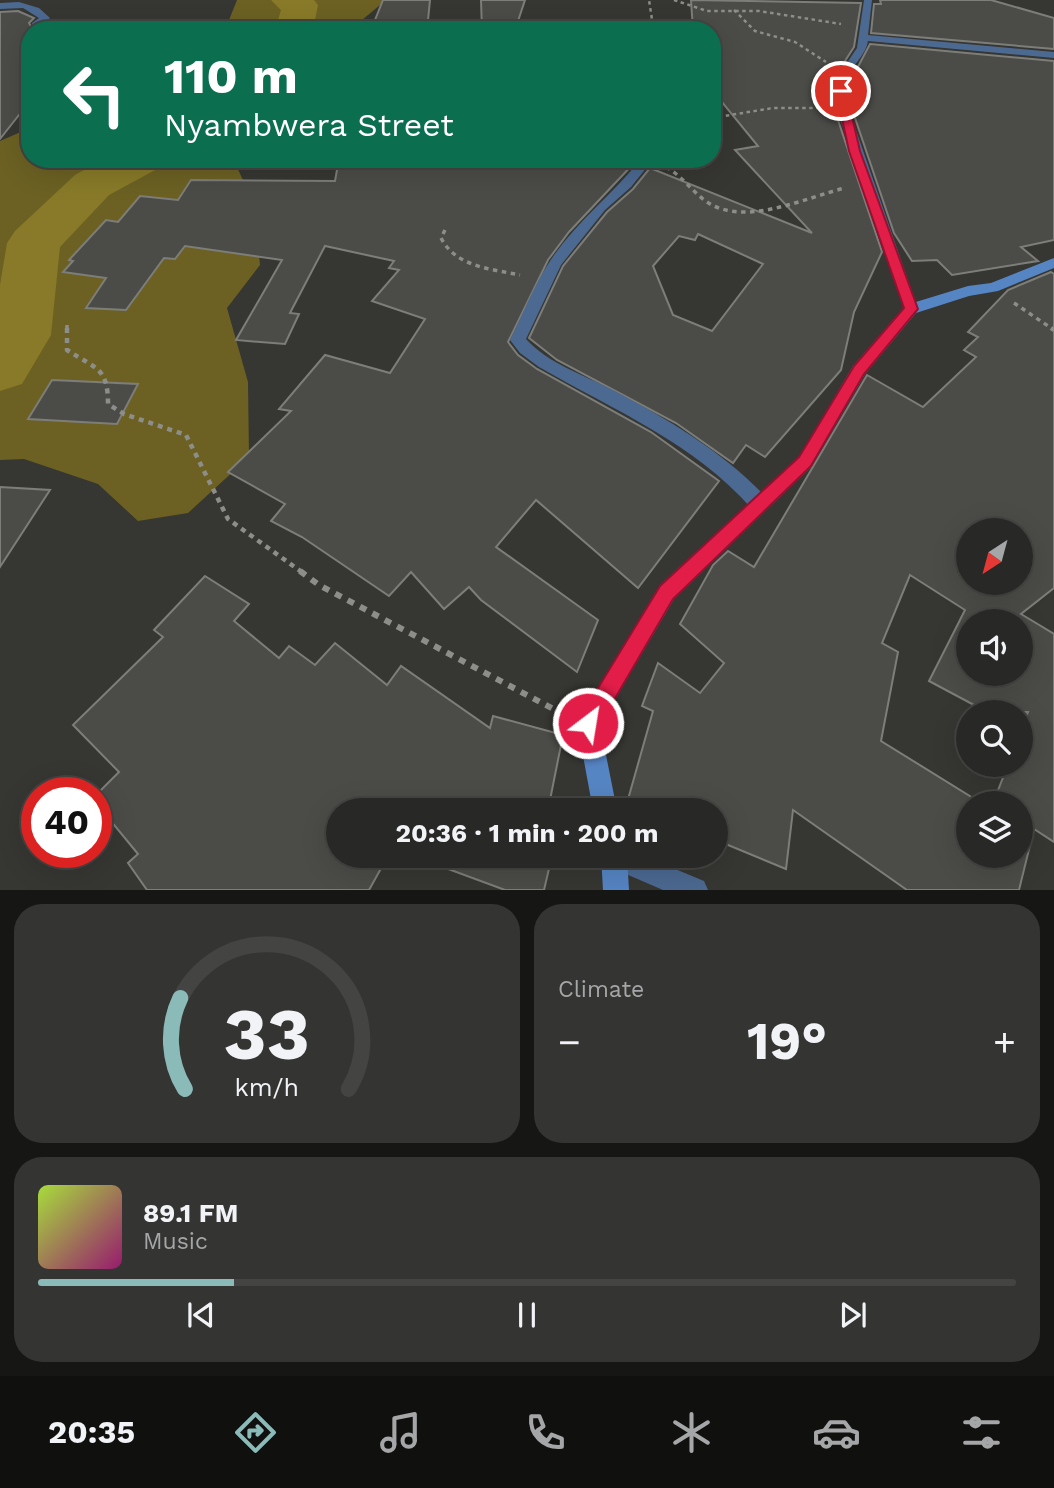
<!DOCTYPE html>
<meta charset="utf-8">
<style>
body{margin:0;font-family:"Work Sans",sans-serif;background:#343432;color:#f1f3f6;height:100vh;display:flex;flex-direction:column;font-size:26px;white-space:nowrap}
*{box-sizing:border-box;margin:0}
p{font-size:23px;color:#a5a6a7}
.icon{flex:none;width:38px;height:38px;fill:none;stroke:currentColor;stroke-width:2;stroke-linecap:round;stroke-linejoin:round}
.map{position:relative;height:890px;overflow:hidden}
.panel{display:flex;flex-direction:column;gap:14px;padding:14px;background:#161615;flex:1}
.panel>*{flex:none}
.banner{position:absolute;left:21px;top:21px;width:700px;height:147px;border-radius:28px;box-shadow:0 7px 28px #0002,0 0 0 2px #444443;background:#0b6e4f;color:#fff;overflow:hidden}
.needle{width:46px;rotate:216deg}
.fabs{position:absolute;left:956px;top:518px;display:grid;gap:14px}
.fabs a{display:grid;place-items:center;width:77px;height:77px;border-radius:50%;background:#282826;box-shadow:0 7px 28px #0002,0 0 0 2px #444443;font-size:35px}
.speed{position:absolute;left:21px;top:777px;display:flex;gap:14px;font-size:35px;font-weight:700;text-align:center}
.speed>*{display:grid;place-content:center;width:91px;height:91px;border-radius:50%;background:#282826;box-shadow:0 7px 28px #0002,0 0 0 2px #444443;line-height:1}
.speed .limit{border:10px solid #d22;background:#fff;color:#111}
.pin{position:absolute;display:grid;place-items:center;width:60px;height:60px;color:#fff;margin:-30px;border:4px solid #fff;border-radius:50%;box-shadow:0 2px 7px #0007}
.me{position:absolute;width:77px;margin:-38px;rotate:31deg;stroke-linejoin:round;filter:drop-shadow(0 0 5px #0008)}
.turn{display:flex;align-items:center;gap:24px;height:147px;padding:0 28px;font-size:32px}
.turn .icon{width:91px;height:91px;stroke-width:2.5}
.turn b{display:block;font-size:49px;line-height:60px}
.big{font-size:52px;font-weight:700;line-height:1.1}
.panel .widget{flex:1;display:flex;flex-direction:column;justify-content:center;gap:10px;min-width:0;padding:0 24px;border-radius:28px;background:#343432}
.panel .dial{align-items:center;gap:0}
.dial svg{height:182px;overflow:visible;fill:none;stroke:#444443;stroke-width:7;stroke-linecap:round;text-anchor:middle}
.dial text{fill:#f1f3f6;stroke:none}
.song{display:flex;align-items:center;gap:21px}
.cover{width:84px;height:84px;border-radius:10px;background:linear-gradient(135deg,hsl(80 70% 55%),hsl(320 70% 35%))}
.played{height:7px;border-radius:4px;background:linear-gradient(90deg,#8bbbb9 20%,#444443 20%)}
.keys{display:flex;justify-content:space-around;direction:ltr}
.heat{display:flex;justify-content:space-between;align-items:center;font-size:38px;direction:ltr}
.panel .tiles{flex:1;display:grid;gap:14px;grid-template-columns:1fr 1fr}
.widget:last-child{grid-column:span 2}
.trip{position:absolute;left:326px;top:798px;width:402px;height:70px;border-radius:35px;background:#282826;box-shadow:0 7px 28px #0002,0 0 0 2px #444443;font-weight:700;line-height:70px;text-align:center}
.dock{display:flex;height:112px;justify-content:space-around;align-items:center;background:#10100f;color:#a5a6a7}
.dock .icon{width:49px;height:49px}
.dock .active{color:#8bbbb9}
.dock b{font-size:32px;color:#f1f3f6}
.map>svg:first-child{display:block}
</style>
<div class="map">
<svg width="1054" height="890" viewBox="0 0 1054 890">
<rect width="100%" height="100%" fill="#363632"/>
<g fill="#6c6123">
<path d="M 237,0 L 386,0 L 350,30 L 247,30 L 251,27 L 227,25 Z"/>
<path d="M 30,128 L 30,159 L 225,159 L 236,165 L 254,204 L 260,265 L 227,308 L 248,382 L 249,457 L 188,513 L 138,521 L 98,484 L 24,459 L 0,460 L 0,141 Z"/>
</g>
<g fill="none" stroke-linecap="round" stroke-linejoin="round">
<g fill="#887a28" fill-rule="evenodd">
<path d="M 271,0 L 314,0 L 318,5 L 313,30 L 275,30 L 281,10 Z"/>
<path d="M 104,159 L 163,159 L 157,169 L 109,195 L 60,247 L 51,335 L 22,384 L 0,391 L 0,285 L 7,243 L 15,231 L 75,175 Z"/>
</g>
</g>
<g fill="#4b4b47" stroke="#7d7d79" stroke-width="2" fill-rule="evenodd">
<path d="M 383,0 L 430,0 L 427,30 L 371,30 Z"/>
<path d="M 481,0 L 525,0 L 515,30 L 482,30 Z"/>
<path d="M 691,0 L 861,3 L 854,47 L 838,72 L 833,91 L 836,114 L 882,252 L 854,312 L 841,370 L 765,457 L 746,445 L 733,463 L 676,423 L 557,360 L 529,338 L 563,266 L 607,212 L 633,189 L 650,168 L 812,233 L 735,150 L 758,146 L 712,90 L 712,30 L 693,30 ZM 698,234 L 763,264 L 712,331 L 673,315 L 653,266 L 679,236 L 695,240 Z"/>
<path d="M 880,0 L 991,0 L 1054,18 L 1054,49 L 871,33 L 874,4 L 881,4 Z"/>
<path d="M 18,11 L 34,18 L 29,23 L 33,30 L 30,30 L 30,101 L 0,139 L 0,12 Z"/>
<path d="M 870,44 L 1054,61 L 1054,240 L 1021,247 L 1038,261 L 952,275 L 937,260 L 912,261 L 894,233 L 853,112 L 852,78 Z"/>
<path d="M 339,159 L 621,159 L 635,162 L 569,232 L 548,260 L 508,342 L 518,355 L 537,369 L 651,432 L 719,481 L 638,588 L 536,500 L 496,547 L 598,620 L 577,672 L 481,600 L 469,587 L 444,609 L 411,572 L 389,596 L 302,537 L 271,521 L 285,504 L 228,472 L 291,411 L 279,409 L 325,355 L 390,373 L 425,319 L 372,301 L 399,270 L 389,268 L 394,261 L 325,246 L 290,313 L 299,314 L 285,344 L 236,340 L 282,260 L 185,246 L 175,259 L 164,258 L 126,310 L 86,308 L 106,278 L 63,272 L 73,261 L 69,260 L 106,220 L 118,222 L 140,196 L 178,200 L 191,180 L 335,181 Z"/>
<path d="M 1051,272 L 1054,274 L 1054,588 L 1021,614 L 1054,634 L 1054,842 L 1034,829 L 1019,890 L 907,890 L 793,810 L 786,869 L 716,840 L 716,810 L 625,810 L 653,711 L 642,706 L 658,663 L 700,693 L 724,663 L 680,624 L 713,565 L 728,551 L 754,567 L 867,375 L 923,407 L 976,357 L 964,350 L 978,337 L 968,332 L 1008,290 ZM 968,530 L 1020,530 L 1020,583 L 968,583 ZM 910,575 L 965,610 L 929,681 L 987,712 L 1028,712 L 1020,732 L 1020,765 L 1008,765 L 993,803 L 1020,803 L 1020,856 L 968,856 L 968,803 L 981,803 L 881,741 L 898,652 L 882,643 ZM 968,621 L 1020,621 L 1020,674 L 968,674 Z"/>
<path d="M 52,380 L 138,384 L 117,424 L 28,419 Z"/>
<path d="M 0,487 L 50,490 L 0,567 Z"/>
<path d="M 205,576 L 249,604 L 234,621 L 279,658 L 289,646 L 315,665 L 335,643 L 387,685 L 401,666 L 490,728 L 493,716 L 563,735 L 548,810 L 338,810 L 338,856 L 388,856 L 369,890 L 147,890 L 128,863 L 138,854 L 96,803 L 96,795 L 119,772 L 73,725 L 163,637 L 154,630 Z"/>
<path d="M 413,856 L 552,856 L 544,890 L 505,890 Z"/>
</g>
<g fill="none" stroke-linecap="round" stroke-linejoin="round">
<g stroke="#8d8d89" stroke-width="2.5" stroke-dasharray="3.5 3.5" stroke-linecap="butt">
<path d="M 674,0 L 707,11 L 759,11 L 841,24"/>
<path d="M 734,10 L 755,31 L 795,42 L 826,62"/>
<path d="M 544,30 L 587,30"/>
<path d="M 648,30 L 653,26 L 649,0"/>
<path d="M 712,118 L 773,108 L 818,108"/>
</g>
<g stroke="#8d8d89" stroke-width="3.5" stroke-dasharray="4.5 4.5" stroke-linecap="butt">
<path d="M 666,167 C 684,177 695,196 712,205 C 751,225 807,197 845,188"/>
<path d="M 445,230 L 441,238 C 456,267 491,269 520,275"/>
<path d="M 1014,303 L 1054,330"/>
<path d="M 67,325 L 67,330"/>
</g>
<g stroke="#8d8d89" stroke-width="4.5" stroke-dasharray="5 5" stroke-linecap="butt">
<path d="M 67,328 L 67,350 C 96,369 108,367 108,404 L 124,414 L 186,435 L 228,519 L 303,573"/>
<path d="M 1051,328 L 1054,330"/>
</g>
<path stroke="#8d8d89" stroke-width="6" stroke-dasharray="7 7" stroke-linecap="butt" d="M 300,571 L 319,585 L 561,713"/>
<g fill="#4c6991" fill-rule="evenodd">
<path d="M 864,0 L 872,0 L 868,35 L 1054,52 L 1054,58 L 868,41 C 866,54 856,61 851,72 C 845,85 848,99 850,113 L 918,309 L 911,314 L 904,309 L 838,113 L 836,91 L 840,73 L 857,48 Z"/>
<path d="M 19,2 L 39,8 L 50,18 L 42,25 L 51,30 L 32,27 L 32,23 L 39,18 L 23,8 L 0,9 L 0,3 Z"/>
<path d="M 641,159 L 651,162 L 631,187 L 605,210 L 561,265 L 526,339 C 549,364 584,375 613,390 C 669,420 722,451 766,497 L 768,503 L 766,509 L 759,511 L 752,509 C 693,442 615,411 539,367 L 520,353 L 510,340 C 523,314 534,285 550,261 C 575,223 612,195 641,159 Z"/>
<path d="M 601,856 L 644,856 L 704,881 L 708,890 L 663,890 L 605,865 Z"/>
</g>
<g fill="#5685c4" fill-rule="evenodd">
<path d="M 1054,258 L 1054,268 L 998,291 L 969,296 L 916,313 L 865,374 L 811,467 L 674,599 L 600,725 L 617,810 L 593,810 L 577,723 L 660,585 L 799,457 L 853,366 L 906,305 L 968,286 L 991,283 Z"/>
<path d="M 601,856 L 627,856 L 629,890 L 603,890 Z"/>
</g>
</g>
<path fill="#e11d48" stroke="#92132f" stroke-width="2" d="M 841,88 L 846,91 L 860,151 L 918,309 L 864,374 L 811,466 L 673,599 L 596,731 L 588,734 L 581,731 L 578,723 L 581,716 L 660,586 L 799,457 L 854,366 L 904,308 L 849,151 L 836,91 Z"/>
</svg>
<div class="fabs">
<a><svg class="needle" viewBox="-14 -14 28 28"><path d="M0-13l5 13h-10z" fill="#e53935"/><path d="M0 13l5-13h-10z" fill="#a5a6a7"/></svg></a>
<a><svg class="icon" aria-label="sound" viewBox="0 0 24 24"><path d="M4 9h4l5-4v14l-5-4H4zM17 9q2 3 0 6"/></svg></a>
<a><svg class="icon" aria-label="search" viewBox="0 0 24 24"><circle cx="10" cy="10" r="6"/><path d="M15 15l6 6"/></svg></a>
<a><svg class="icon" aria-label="layers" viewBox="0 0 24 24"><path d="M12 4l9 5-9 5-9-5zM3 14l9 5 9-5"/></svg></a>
</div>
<div class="speed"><div class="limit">40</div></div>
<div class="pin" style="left:841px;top:91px;background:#d93025"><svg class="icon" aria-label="arrive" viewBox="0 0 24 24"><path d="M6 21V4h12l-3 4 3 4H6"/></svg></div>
<svg class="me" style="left:588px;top:723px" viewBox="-20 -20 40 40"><circle r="17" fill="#e11d48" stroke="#fff" stroke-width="3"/><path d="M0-11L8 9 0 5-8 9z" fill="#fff"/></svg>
<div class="trip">20:36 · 1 min · 200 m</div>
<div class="banner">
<div class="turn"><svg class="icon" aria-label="left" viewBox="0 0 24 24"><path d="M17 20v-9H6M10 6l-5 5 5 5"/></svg><div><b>110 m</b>Nyambwera Street</div></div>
</div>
</div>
<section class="panel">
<div class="tiles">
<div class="widget dial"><svg viewBox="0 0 100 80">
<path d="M14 69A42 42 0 1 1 86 69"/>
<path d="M14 69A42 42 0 0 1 12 29" stroke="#8bbbb9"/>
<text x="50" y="56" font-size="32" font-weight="700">33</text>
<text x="50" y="72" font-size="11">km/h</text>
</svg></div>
<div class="widget"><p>Climate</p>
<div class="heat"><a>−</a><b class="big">19°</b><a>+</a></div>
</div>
<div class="widget">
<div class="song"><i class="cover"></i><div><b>89.1 FM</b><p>Music</p></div></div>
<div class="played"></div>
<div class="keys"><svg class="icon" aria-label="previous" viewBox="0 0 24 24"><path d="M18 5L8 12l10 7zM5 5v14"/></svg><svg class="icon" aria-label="pause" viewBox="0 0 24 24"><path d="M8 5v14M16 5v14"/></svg><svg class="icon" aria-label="next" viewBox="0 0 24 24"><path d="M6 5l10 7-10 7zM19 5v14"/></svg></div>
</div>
</div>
</section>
<nav class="dock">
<b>20:35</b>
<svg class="icon active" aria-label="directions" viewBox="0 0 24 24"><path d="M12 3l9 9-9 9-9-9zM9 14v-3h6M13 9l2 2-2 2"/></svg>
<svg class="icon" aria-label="music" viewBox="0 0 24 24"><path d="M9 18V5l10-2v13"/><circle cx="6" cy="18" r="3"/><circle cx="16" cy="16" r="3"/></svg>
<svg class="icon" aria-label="phone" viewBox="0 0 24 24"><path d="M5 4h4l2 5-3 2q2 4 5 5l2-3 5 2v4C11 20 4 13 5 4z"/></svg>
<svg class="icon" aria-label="climate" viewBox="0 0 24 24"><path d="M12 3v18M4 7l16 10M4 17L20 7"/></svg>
<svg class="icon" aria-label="car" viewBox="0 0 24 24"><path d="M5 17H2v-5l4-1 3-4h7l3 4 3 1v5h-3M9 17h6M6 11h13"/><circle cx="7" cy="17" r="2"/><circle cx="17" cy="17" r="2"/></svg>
<svg class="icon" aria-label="filters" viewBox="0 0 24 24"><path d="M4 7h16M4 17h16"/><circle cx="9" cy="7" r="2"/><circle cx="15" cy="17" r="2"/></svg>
</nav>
